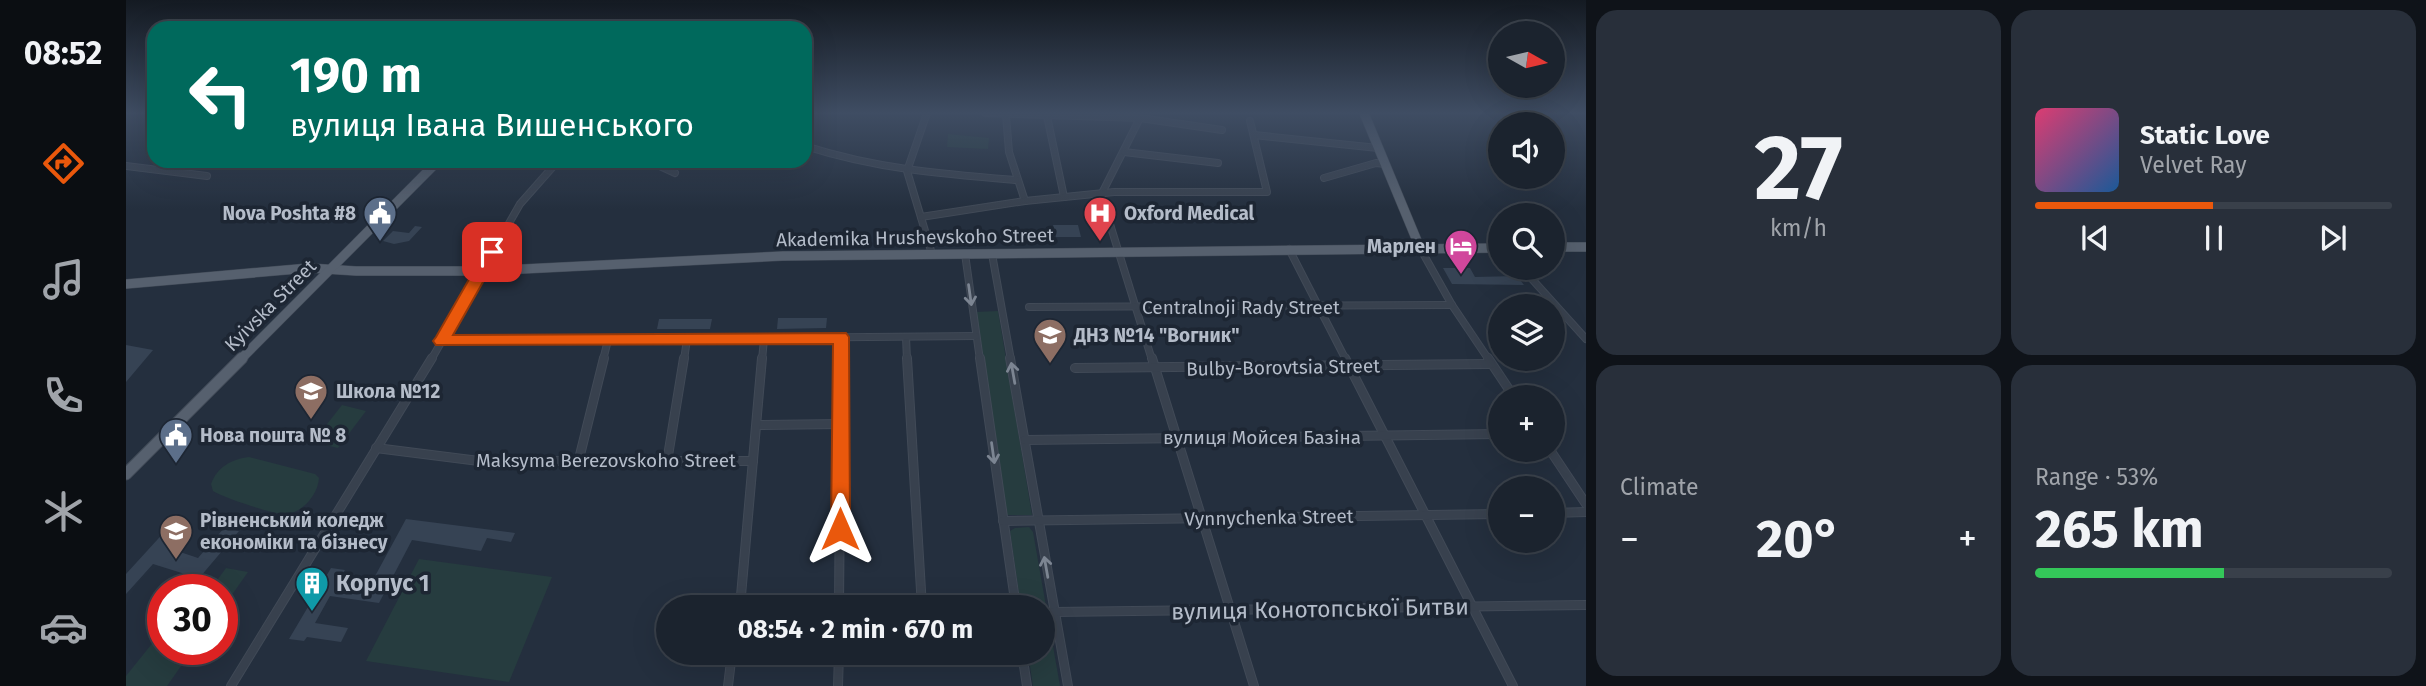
<!DOCTYPE html>
<meta charset="utf-8">
<style>
body{margin:0;font-family:"Fira Sans",sans-serif;background:#282f3a;color:#f1f3f6;height:100vh;display:flex;flex-direction:column;font-size:26px;white-space:nowrap}
*{box-sizing:border-box;margin:0}
p{font-size:23px;color:#a0a4aa}
.icon{flex:none;width:38px;height:38px;fill:none;stroke:currentColor;stroke-width:2;stroke-linecap:round;stroke-linejoin:round}
.map{position:relative;flex:1;overflow:hidden}
.panel{display:flex;flex-direction:column;gap:10px;padding:10px;background:#0f1319;width:840px}
.panel>*{flex:none}
.hud{position:absolute;left:21px;top:21px;width:665px;height:147px;border-radius:21px;box-shadow:0 7px 28px #0002,0 0 0 2px #39404a;background:#00695c;color:#fff;overflow:hidden}
.needle{width:46px;rotate:98deg}
.buttons{position:absolute;left:1362px;top:21px;display:grid;gap:14px}
.buttons a{display:grid;place-items:center;width:77px;height:77px;border-radius:50%;background:#1b232e;box-shadow:0 7px 28px #0002,0 0 0 2px #39404a;font-size:35px}
.speed{position:absolute;left:21px;top:574px;display:flex;gap:14px;font-size:35px;font-weight:700;text-align:center}
.speed>*{display:grid;place-content:center;width:91px;height:91px;border-radius:50%;background:#1b232e;box-shadow:0 7px 28px #0002,0 0 0 2px #39404a;line-height:1}
.speed .limit{border:10px solid #d22;background:#fff;color:#111}
.pin{position:absolute;display:grid;place-items:center;width:60px;height:60px;color:#fff;margin:-30px;border-radius:14px;box-shadow:0 4px 10px #0006}
.me{position:absolute;width:77px;margin:-38px;rotate:0deg;stroke-linejoin:round;filter:drop-shadow(0 0 5px #0008)}
.turn{display:flex;align-items:center;gap:24px;height:147px;padding:0 28px;font-size:32px}
.turn .icon{width:91px;height:91px;stroke-width:2.5}
.turn b{display:block;font-size:49px;line-height:60px}
.big{font-size:52px;font-weight:700;line-height:1.1}
.panel .widget{flex:1;display:flex;flex-direction:column;justify-content:center;gap:10px;min-width:0;padding:0 24px;border-radius:21px;background:#282f3a}
.panel .dial{align-items:center;gap:0}
.dial b{font-size:91px;line-height:1}
.song{display:flex;align-items:center;gap:21px}
.cover{width:84px;height:84px;border-radius:10px;background:linear-gradient(135deg,hsl(340 70% 55%),hsl(210 70% 35%))}
.played{height:7px;border-radius:4px;background:linear-gradient(90deg,#ea580c 50%,#39404a 50%)}
.keys{display:flex;justify-content:space-around;direction:ltr}
.heat{display:flex;justify-content:space-between;align-items:center;font-size:38px;direction:ltr}
.charge{height:10px;border-radius:5px;background:linear-gradient(90deg,#34c759 53%,#39404a 0)}
.panel .tiles{flex:1;display:grid;gap:10px;grid-template-columns:repeat(2,1fr)}
.trip{position:absolute;left:530px;top:595px;width:399px;height:70px;border-radius:35px;background:#1b232e;box-shadow:0 7px 28px #0002,0 0 0 2px #39404a;font-weight:700;line-height:70px;text-align:center}
main{display:flex;flex:1;min-height:0}
.menu{display:flex;flex-direction:column;width:126px;justify-content:space-around;align-items:center;background:#0b0e12;color:#a0a4aa}
.menu .icon{width:49px;height:49px}
.menu .selected{color:#ea580c}
.menu b{font-size:32px;color:#f1f3f6}
.map>svg:first-child{display:block}
</style>
<main>
<nav class="menu">
<b>08:52</b>
<svg class="icon selected" aria-label="directions" viewBox="0 0 24 24"><path d="M12 3l9 9-9 9-9-9zM9 14v-3h6M13 9l2 2-2 2"/></svg>
<svg class="icon" aria-label="music" viewBox="0 0 24 24"><path d="M9 18V5l10-2v13"/><circle cx="6" cy="18" r="3"/><circle cx="16" cy="16" r="3"/></svg>
<svg class="icon" aria-label="phone" viewBox="0 0 24 24"><path d="M5 4h4l2 5-3 2q2 4 5 5l2-3 5 2v4C11 20 4 13 5 4z"/></svg>
<svg class="icon" aria-label="climate" viewBox="0 0 24 24"><path d="M12 3v18M4 7l16 10M4 17L20 7"/></svg>
<svg class="icon" aria-label="car" viewBox="0 0 24 24"><path d="M5 17H2v-5l4-1 3-4h7l3 4 3 1v5h-3M9 17h6M6 11h13"/><circle cx="7" cy="17" r="2"/><circle cx="17" cy="17" r="2"/></svg>
</nav>
<div class="map">
<svg width="1460" height="686" viewBox="0 0 1460 686">
<rect width="100%" height="100%" fill="#242f3e"/>
<g fill="#263c3f">
<path d="M 822,134 L 863,138 L 862,149 L 821,147 Z"/>
<path d="M 872,311 L 906,515 L 880,515 L 850,312 Z"/>
<path d="M 216,405 L 240,411 L 212,448 L 187,442 Z"/>
<path d="M 123,457 L 189,474 L 193,478 C 192,495 175,515 157,514 C 143,513 99,498 87,491 L 85,484 C 91,467 106,459 123,457 Z"/>
<path d="M 903,527 L 907,532 L 934,686 L 907,686 L 902,653 L 917,653 L 917,607 L 895,607 L 884,531 L 889,528 Z"/>
<path d="M 293,559 L 426,577 L 383,682 L 240,661 Z"/>
<path d="M 100,568 L 122,572 L 96,609 L 96,590 L 84,590 Z"/>
<path d="M 37,630 L 37,649 L 67,649 L 41,686 L 0,686 L 0,676 Z"/>
</g>
<g fill="#364354">
<path d="M 927,225 L 952,225 L 955,237 L 930,237 Z"/>
<path d="M 289,226 L 296,227 L 283,241 L 268,244 L 257,241 L 267,231 L 283,233 Z"/>
<path d="M 1317,268 L 1344,268 L 1349,277 L 1391,276 L 1398,285 L 1326,284 Z"/>
<path d="M 652,318 L 701,318 L 700,328 L 651,329 Z"/>
<path d="M 533,319 L 586,319 L 584,329 L 531,329 Z"/>
<path d="M 0,345 L 27,350 L 0,382 Z"/>
<path d="M 280,519 L 389,533 L 385,542 L 361,538 L 355,551 L 286,540 L 253,603 L 204,596 L 189,623 L 222,628 L 215,642 L 181,637 L 178,641 L 163,639 L 205,568 L 219,570 L 217,573 L 248,578 Z"/>
<path d="M 99,527 L 113,531 L 63,590 L 45,590 L 59,574 L 27,564 L 0,594 L 0,574 L 42,528 L 56,532 L 42,548 L 72,558 Z"/>
</g>
<g fill="none" stroke-linecap="round" stroke-linejoin="round">
<defs>
<g id="minor-far1">
<path d="M 801,113 L 781,171 L 806,254"/>
<path d="M 859,113 L 1014,118 L 1096,130"/>
<path d="M 1011,113 L 1014,118 L 975,195 L 1026,360"/>
<path d="M 880,115 L 883,152 L 899,201"/>
<path d="M 921,116 L 938,197"/>
<path d="M 1128,135 L 1252,148"/>
<path d="M 679,146 C 751,169 816,174 890,180"/>
<path d="M 998,152 L 1092,163"/>
<path d="M 523,161 L 549,173"/>
<path d="M 0,166 L 81,176"/>
<path d="M 1198,178 L 1250,163 L 1259,164"/>
<path d="M 795,217 L 899,201 L 988,192 L 1141,192 L 1124,121"/>
<path d="M 1294,248 L 1326,305 L 1363,360"/>
<path d="M 1163,249 L 1220,360"/>
<path d="M 839,254 L 854,360"/>
<path d="M 866,254 L 885,360"/>
<path d="M 1396,268 L 1460,339"/>
<path d="M 903,307 L 1326,305"/>
<path d="M 780,337 L 781,360"/>
<path d="M 315,341 L 850,336"/>
<path d="M 305,360 L 394,204 L 432,161"/>
<path d="M 477,360 L 482,340"/>
<path d="M 558,360 L 561,339"/>
<path d="M 636,360 L 638,339"/>
<path d="M 715,360 L 715,337"/>
</g>
<g id="minor">
<path d="M 781,358 L 796,607"/>
<path d="M 854,358 L 890,607"/>
<path d="M 884,358 L 942,686"/>
<path d="M 1026,358 L 1128,686"/>
<path d="M 1219,358 L 1387,686"/>
<path d="M 1362,358 L 1388,397"/>
<path d="M 949,368 L 1365,364"/>
<path d="M 631,425 L 715,424"/>
<path d="M 899,440 L 1374,434"/>
<path d="M 250,448 L 353,461 L 627,461"/>
<path d="M 1424,450 L 1460,504"/>
<path d="M 541,462 L 558,358"/>
<path d="M 452,463 L 478,358"/>
<path d="M 1426,513 L 1460,512"/>
<path d="M 877,521 L 1374,514"/>
<path d="M 614,607 L 636,358"/>
<path d="M 713,607 L 715,358"/>
<path d="M 928,612 L 1460,605"/>
<path d="M 896,653 L 901,686"/>
<path d="M 105,686 L 306,358"/>
<path d="M 602,686 L 606,653"/>
<path d="M 712,686 L 713,653"/>
</g>
<g id="major-far1">
<path d="M 1238,113 L 1294,248"/>
<path d="M 1426,247 L 1460,247"/>
<path d="M 0,284 L 183,268 L 230,271 L 355,271 L 657,256 L 1374,248"/>
<path d="M 114,360 L 312,161"/>
</g>
<path id="major" d="M 0,474 L 116,358"/>
</defs>
<use href="#minor-far1" stroke="#414a57" stroke-width="8"/>
<use href="#minor" stroke="#414a57" stroke-width="10"/>
<use href="#major-far1" stroke="#414a57" stroke-width="10"/>
<use href="#major" stroke="#414a57" stroke-width="13"/>
<use href="#minor-far1" stroke="#38414e" stroke-width="6"/>
<use href="#minor" stroke="#38414e" stroke-width="8"/>
<use href="#major-far1" stroke="#56606e" stroke-width="9"/>
<use href="#major" stroke="#56606e" stroke-width="11"/>
</g>
<defs><path id="oneway-shaft" d="M-6 0H5M1.5-3L5.5 0L1.5 3" fill="none" stroke-width="1.6" stroke-linecap="round" stroke-linejoin="round" transform="scale(1.75)"/></defs>
<g stroke="#7c8592">
<use href="#oneway-shaft" transform="translate(844 295) rotate(82)"/>
<use href="#oneway-shaft" transform="translate(887 373) rotate(-100)"/>
<use href="#oneway-shaft" transform="translate(867 453) rotate(82)"/>
<use href="#oneway-shaft" transform="translate(920 567) rotate(-100)"/>
</g>
<linearGradient id="sky" x2="0" y2="1"><stop stop-color="#141a22"/><stop offset="0.54" stop-color="#3f4d63"/><stop offset="1" stop-color="#3f4d63" stop-opacity="0"/></linearGradient>
<rect width="1460" height="209" fill="url(#sky)"/>
<path fill="#ea580c" stroke="#983908" stroke-width="2" d="M 366,247 L 374,252 L 327,335 L 720,333 L 723,337 L 724,529 L 721,535 L 714,538 L 708,535 L 705,529 L 707,344 L 310,345 L 307,341 L 310,337 L 361,248 Z"/>
<defs>
<symbol id="civic-pin" viewBox="-11 -11 22 30"><path d="M0 17L-7.5 6A9.5 9.5 0 1 1 7.5 6Z" fill="#5c6f8a" stroke="#1d2633"/><path d="M-.6-6.5H3V-4.5H.6V-3L4-1V1h2V6H-6V1h2V-1L-.6-3ZM-1.2 2.5V6h2.4V2.5Z" fill="#fff"/></symbol>
<symbol id="hospital-pin" viewBox="-11 -11 22 30"><path d="M0 17L-7.5 6A9.5 9.5 0 1 1 7.5 6Z" fill="#e0444e" stroke="#1d2633"/><path d="M-5-5h3v3.5h4V-5h3V5h-3V1.5h-4V5h-3Z" fill="#fff"/></symbol>
<symbol id="hotel-pin" viewBox="-11 -11 22 30"><path d="M0 17L-7.5 6A9.5 9.5 0 1 1 7.5 6Z" fill="#d1479c" stroke="#1d2633"/><path d="M-6-4.5h1.5V1H6V5H4.5V3h-9V5H-6ZM-4 0a1.8 1.8 0 1 1 3.6 0ZM.5 0V-2.5h3Q6-2.5 6 0Z" fill="#fff"/></symbol>
<symbol id="school-pin" viewBox="-11 -11 22 30"><path d="M0 17L-7.5 6A9.5 9.5 0 1 1 7.5 6Z" fill="#8d6e63" stroke="#1d2633"/><path d="M0-5L7-2L0 1L-7-2ZM-4 1L0 2.5L4 1V4Q0 6-4 4Z" fill="#fff"/></symbol>
<symbol id="university-pin" viewBox="-11 -11 22 30"><path d="M0 17L-7.5 6A9.5 9.5 0 1 1 7.5 6Z" fill="#8d6e63" stroke="#1d2633"/><path d="M0-5L7-2L0 1L-7-2ZM-4 1L0 2.5L4 1V4Q0 6-4 4Z" fill="#fff"/></symbol>
<symbol id="building-pin" viewBox="-11 -11 22 30"><path d="M0 17L-7.5 6A9.5 9.5 0 1 1 7.5 6Z" fill="#0f9aa8" stroke="#1d2633"/><path d="M-4-6H4V6H1V3H-1V6H-4ZM-2.5-4.3h1.7v1.8h-1.7ZM.8-4.3h1.7v1.8H.8ZM-2.5-1h1.7V.8h-1.7ZM.8-1h1.7V.8H.8Z" fill="#fff"/></symbol>
</defs>
<g fill-rule="evenodd">
<use href="#civic-pin" x="235" y="194" width="38" height="52"/>
<use href="#hospital-pin" x="955" y="194" width="38" height="52"/>
<use href="#hotel-pin" x="1316" y="227" width="38" height="52"/>
<use href="#school-pin" x="905" y="316" width="38" height="52"/>
<use href="#school-pin" x="166" y="372" width="38" height="52"/>
<use href="#civic-pin" x="31" y="416" width="38" height="52"/>
<use href="#university-pin" x="31" y="512" width="38" height="52"/>
<use href="#building-pin" x="167" y="564" width="38" height="52"/>
</g>
<g text-anchor="middle" stroke-width="7" stroke-linejoin="round" paint-order="stroke">
<g font-size="19" font-weight="bold" fill="#b4bcc9" stroke="#1d2633" text-anchor="start">
<text x="230" y="220" text-anchor="end">Nova Poshta #8</text>
<text x="998" y="220">Oxford Medical</text>
<text x="1310" y="253" text-anchor="end">Марлен</text>
<text x="948" y="342">ДНЗ №14 "Вогник"</text>
<text x="210" y="398">Школа №12</text>
<text x="74" y="442">Нова пошта № 8</text>
<text x="74" y="527">Рівненський коледж<tspan x="74" dy="22">економіки та бізнесу</tspan></text>
</g>
<g font-size="19" fill="#b4bcc9" stroke="#1d2633">
<text transform="translate(789 237) rotate(-1)" y="7">Akademika Hrushevskoho Street</text>
<text transform="translate(144 305) rotate(-45)" y="7">Kyivska Street</text>
<text x="1115" y="314">Centralnoji Rady Street</text>
<text transform="translate(1157 367) rotate(-1)" y="7">Bulby-Borovtsia Street</text>
<text x="1136" y="444">вулиця Мойсея Базіна</text>
<text x="480" y="467">Maksyma Berezovskoho Street</text>
<text transform="translate(1143 517) rotate(-1)" y="7">Vynnychenka Street</text>
</g>
<g font-size="23" font-weight="bold" fill="#b4bcc9" stroke="#1d2633" text-anchor="start">
<text x="210" y="591">Корпус 1</text>
</g>
<g font-size="23" fill="#b4bcc9" stroke="#1d2633">
<text transform="translate(1194 609) rotate(-1)" y="8">вулиця Конотопської Битви</text>
</g>
</g>
</svg>
<div class="buttons">
<a><svg class="needle" viewBox="-14 -14 28 28"><path d="M0-13l5 13h-10z" fill="#e53935"/><path d="M0 13l5-13h-10z" fill="#a0a4aa"/></svg></a>
<a><svg class="icon" aria-label="sound" viewBox="0 0 24 24"><path d="M4 9h4l5-4v14l-5-4H4zM17 9q2 3 0 6"/></svg></a>
<a><svg class="icon" aria-label="search" viewBox="0 0 24 24"><circle cx="10" cy="10" r="6"/><path d="M15 15l6 6"/></svg></a>
<a><svg class="icon" aria-label="layers" viewBox="0 0 24 24"><path d="M12 4l9 5-9 5-9-5zM3 14l9 5 9-5"/></svg></a>
<a>+</a>
<a>−</a>
</div>
<div class="speed"><div class="limit">30</div></div>
<div class="pin" style="left:366px;top:252px;background:#d93025"><svg class="icon" aria-label="arrive" viewBox="0 0 24 24"><path d="M6 21V4h12l-3 4 3 4H6"/></svg></div>
<svg class="me" style="left:714px;top:529px" viewBox="-20 -20 40 40"><path d="M0-17L14 15 0 8-14 15z" fill="#ea580c" stroke="#fff" stroke-width="4"/></svg>
<div class="trip">08:54 · 2 min · 670 m</div>
<div class="hud">
<div class="turn"><svg class="icon" aria-label="left" viewBox="0 0 24 24"><path d="M17 20v-9H6M10 6l-5 5 5 5"/></svg><div><b>190 m</b>вулиця Івана Вишенського</div></div>
</div>
</div>
<section class="panel">
<div class="tiles">
<div class="widget dial"><b>27</b><p>km/h</p></div>
<div class="widget">
<div class="song"><i class="cover"></i><div><b>Static Love</b><p>Velvet Ray</p></div></div>
<div class="played"></div>
<div class="keys"><svg class="icon" aria-label="previous" viewBox="0 0 24 24"><path d="M18 5L8 12l10 7zM5 5v14"/></svg><svg class="icon" aria-label="pause" viewBox="0 0 24 24"><path d="M8 5v14M16 5v14"/></svg><svg class="icon" aria-label="next" viewBox="0 0 24 24"><path d="M6 5l10 7-10 7zM19 5v14"/></svg></div>
</div>
<div class="widget"><p>Climate</p>
<div class="heat"><a>−</a><b class="big">20°</b><a>+</a></div>
</div>
<div class="widget"><p>Range · 53%</p><b class="big">265 km</b><div class="charge"></div></div>
</div>
</section>
</main>
